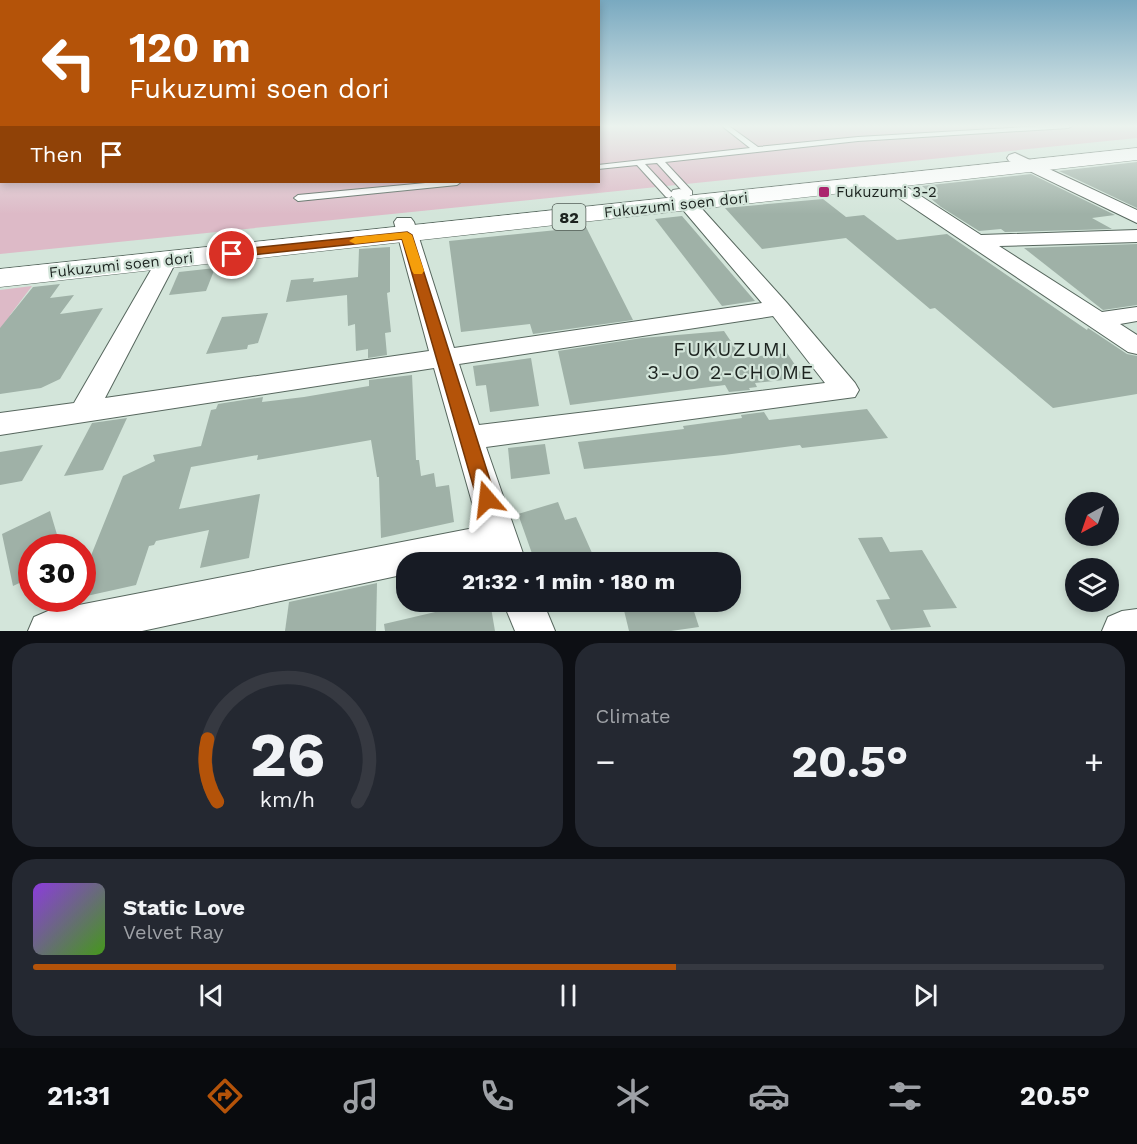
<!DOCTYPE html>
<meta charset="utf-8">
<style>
body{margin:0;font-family:"Work Sans",sans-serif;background:#242831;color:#f1f3f6;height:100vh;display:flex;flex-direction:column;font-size:22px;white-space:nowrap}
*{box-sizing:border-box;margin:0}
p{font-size:20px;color:#9ea1a6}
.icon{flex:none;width:33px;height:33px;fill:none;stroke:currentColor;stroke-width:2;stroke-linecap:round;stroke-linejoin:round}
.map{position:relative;height:631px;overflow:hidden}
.side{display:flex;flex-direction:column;gap:12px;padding:12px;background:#0d0f14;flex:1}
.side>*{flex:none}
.guide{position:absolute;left:0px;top:0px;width:600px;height:183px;box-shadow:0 3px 9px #0003;background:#b45309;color:#fff;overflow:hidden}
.needle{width:39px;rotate:220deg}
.tools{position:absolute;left:1065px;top:492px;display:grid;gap:12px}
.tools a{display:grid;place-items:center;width:54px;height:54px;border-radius:50%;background:#171b24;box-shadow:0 3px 9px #0003;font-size:30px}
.speed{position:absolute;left:18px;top:534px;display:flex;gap:12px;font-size:30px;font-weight:700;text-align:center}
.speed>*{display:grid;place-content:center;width:78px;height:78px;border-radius:50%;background:#171b24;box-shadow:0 3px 9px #0003;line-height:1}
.speed .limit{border:9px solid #d22;background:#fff;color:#111}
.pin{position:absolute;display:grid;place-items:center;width:51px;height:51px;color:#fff;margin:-26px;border:3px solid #fff;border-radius:50%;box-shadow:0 2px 6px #0007}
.me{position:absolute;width:66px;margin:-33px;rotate:343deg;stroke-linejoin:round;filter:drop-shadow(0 0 4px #0008)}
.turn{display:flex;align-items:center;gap:21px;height:126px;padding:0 30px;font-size:27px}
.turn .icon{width:78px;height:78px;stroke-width:2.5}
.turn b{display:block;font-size:42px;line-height:51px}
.then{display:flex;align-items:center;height:57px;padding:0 30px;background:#0003;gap:12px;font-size:22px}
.big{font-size:45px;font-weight:700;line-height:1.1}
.side .card{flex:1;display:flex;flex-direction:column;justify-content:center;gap:9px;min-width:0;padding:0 21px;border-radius:24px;background:#242831}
.side .dial{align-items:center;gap:0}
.dial svg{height:156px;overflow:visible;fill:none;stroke:#363941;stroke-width:7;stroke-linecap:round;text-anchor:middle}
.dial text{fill:#f1f3f6;stroke:none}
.song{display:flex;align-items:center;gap:18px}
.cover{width:72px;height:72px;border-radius:9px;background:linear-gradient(135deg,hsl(270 70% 55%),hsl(100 70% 35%))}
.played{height:6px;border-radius:3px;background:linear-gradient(90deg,#b45309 60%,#363941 60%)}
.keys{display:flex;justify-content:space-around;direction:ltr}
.heat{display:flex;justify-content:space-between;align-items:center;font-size:33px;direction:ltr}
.side .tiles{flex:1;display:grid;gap:12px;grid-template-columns:1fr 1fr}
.card:last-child{grid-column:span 2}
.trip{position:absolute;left:396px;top:552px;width:345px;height:60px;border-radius:24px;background:#171b24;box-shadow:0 3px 9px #0003;font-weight:700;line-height:60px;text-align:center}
.tabs{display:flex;height:96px;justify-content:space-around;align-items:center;background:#090b0e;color:#9ea1a6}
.tabs .icon{width:42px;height:42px}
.tabs .active{color:#b45309}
.tabs b{font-size:27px;color:#f1f3f6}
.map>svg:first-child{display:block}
</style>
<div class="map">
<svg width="1137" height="631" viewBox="0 0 1137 631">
<rect width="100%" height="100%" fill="#d3e5da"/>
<g fill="#ddbac7">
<path d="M 0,126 L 2,182 L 598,182 L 599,126 L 1137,126 L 1137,138 L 0,254 Z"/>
<path d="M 32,286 L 10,315 L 55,309 L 0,340 L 0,290 Z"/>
</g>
<g fill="#9fb1a7">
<path d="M 1137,162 L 1137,208 L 1059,171 Z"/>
<path d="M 1031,174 L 1115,215 L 1092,218 L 1112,229 L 1005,232 L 1001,229 L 979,231 L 941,207 L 923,192 L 929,192 L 922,186 Z"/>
<path d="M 823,199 L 846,217 L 864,215 L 897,240 L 947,234 L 1087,330 L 1088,328 L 1127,354 L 1137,356 L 1137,394 L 1053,408 L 935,308 L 930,309 L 846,238 L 762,249 L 725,208 Z"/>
<path d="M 682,216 L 755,301 L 722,306 L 655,219 Z"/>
<path d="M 586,227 L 633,320 L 533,334 L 530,324 L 461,332 L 449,241 Z"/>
<path d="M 1137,244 L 1137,305 L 1103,310 L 1024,248 Z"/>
<path d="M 390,247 L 390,292 L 387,293 L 391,332 L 385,333 L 387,355 L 368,358 L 368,349 L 356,351 L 355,324 L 348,326 L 347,295 L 286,302 L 291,280 L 314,278 L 313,282 L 358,277 L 359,249 Z"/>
<path d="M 215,268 L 206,291 L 169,295 L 179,272 Z"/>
<path d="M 60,284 L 50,298 L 74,295 L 60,314 L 103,308 L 60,379 L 41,388 L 0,394 L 0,328 L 33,287 Z"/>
<path d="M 268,313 L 258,343 L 248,345 L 247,349 L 206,354 L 222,317 Z"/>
<path d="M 724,331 L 742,358 L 787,353 L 804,378 L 755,383 L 757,387 L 749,388 L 750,390 L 729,392 L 725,385 L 570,405 L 558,351 L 642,338 Z"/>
<path d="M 531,358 L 539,406 L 490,412 L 486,385 L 476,386 L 473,366 Z"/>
<path d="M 412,375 L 416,460 L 419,460 L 421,476 L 434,473 L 436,487 L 449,485 L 454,522 L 381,538 L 379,477 L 377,477 L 371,440 L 257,460 L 258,455 L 191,467 L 179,509 L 260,494 L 249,558 L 200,568 L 209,530 L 156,541 L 154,545 L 149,546 L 136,585 L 82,597 L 82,578 L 123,476 L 155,461 L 153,455 L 201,446 L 211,410 L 216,409 L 218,404 L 263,397 L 262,402 L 304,397 L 369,386 L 369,380 Z"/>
<path d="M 867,409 L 888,438 L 802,448 L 800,445 L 724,455 L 584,469 L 578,442 L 684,429 L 683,426 L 742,418 L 741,415 L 764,412 L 769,420 Z"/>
<path d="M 127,418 L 103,470 L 64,476 L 92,423 Z"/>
<path d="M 545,444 L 550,474 L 511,479 L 508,448 Z"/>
<path d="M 43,445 L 22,481 L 0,485 L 0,452 Z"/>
<path d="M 558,502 L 565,520 L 576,517 L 596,562 L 535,562 L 518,514 Z"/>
<path d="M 50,511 L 61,548 L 32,548 L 32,577 L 13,586 L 2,534 Z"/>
<path d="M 882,537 L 890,552 L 922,550 L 957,608 L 923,610 L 931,627 L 891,630 L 876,600 L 890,599 L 858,538 Z"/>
<path d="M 377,583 L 376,631 L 285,631 L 289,602 Z"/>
<path d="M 478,602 L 490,602 L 495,631 L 385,631 L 384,624 Z"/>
<path d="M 622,602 L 691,602 L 699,627 L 671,631 L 629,631 Z"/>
</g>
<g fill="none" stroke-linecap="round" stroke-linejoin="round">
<defs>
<g id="lane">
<path d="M 722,126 L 729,126 L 758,147 L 858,137 L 1041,126 L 1072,126 L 1068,128 L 858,141 L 665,162 L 692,191 L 692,195 L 686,195 L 657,163 L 645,164 L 672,193 L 673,195 L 669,198 L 666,197 L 637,165 L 598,169 L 598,165 L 750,148 Z"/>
<path d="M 436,182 L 461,182 L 457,185 L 298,201 L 294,198 L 298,195 Z"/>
</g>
<g id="street">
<path d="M 1015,153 L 1137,210 L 1137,223 L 1009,161 L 1007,158 L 1009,155 Z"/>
<path d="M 887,177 L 893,178 L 981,235 L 1137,230 L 1137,242 L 999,246 L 1102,312 L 1137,307 L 1137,321 L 1120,324 L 1137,335 L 1137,354 L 1128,352 L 881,186 L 879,182 L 881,178 Z"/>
<path d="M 679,189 L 685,190 L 787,303 L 855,383 L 859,390 L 855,397 L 486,447 L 526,562 L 490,562 L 488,557 L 462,562 L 406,562 L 406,574 L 142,631 L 28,631 L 34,617 L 48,611 L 479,527 L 434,368 L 0,435 L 0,413 L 74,403 L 159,256 L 166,254 L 173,256 L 177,260 L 105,398 L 429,351 L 394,222 L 397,218 L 411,218 L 414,222 L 454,348 L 762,303 L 673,198 L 670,194 L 673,190 ZM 773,316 L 825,383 L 479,425 L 459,364 Z"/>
<path d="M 503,602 L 543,602 L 555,631 L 515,631 Z"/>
<path d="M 1137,609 L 1137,631 L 1102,631 L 1108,617 L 1122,611 Z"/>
</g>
<path id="primary" d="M 1137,148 L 1137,160 L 0,287 L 0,269 Z"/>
</defs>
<use href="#lane" stroke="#57675e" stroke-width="2"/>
<use href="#street" stroke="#57675e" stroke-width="2"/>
<use href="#primary" stroke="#57675e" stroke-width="1"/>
<use href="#lane" fill="#fff" fill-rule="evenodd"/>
<use href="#street" fill="#fff" fill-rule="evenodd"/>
<use href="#primary" fill="#fff" fill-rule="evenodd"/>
</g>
<linearGradient id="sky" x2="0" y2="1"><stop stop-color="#79a9c0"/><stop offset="0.59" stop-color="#ebf3ee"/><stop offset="1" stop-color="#ebf3ee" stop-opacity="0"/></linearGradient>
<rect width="1137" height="214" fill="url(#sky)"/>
<path fill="#b45309" stroke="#753606" stroke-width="1.5" d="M 407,232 L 412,235 L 496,499 L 493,504 L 487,507 L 480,504 L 477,499 L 402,239 L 232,257 L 226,254 L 232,250 Z"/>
<path fill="#f59e0b" d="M 407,232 L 412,235 L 424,271 L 422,274 L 414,274 L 412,271 L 402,239 L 355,244 L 349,241 L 355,237 Z"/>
<rect fill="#ab256d" stroke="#d3e5da" stroke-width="2" x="818" y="186" width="12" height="12" rx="3"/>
<g text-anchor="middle" stroke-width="4.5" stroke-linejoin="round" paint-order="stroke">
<g font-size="15" fill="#1c231f" stroke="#d3e5da" text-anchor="start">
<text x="836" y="197">Fukuzumi 3-2</text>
</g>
<g font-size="15" fill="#1c231f" stroke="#d3e5da">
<text transform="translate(676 205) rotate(-6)" y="5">Fukuzumi soen dori</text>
<text transform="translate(121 265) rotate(-6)" y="5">Fukuzumi soen dori</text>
</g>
<rect fill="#d3e5da" stroke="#535d57" stroke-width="1.5" x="552.5" y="204" width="33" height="26" rx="4.5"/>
<g font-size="16" font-weight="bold" fill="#1c231f">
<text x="569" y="223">82</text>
</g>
<g font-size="20" letter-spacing="1.5" fill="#1c231f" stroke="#d3e5da">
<text x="731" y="356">FUKUZUMI<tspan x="731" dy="23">3-JO 2-CHOME</tspan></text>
</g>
</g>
</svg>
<div class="tools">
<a><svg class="needle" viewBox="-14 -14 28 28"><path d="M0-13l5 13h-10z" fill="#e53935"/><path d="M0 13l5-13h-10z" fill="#9ea1a6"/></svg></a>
<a><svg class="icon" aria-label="layers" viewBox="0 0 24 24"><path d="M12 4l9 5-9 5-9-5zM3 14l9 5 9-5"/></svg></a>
</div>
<div class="speed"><div class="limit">30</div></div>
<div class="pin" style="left:232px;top:254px;background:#d93025"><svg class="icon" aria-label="arrive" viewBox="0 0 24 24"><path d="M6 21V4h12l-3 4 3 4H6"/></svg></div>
<svg class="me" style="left:487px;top:499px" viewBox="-20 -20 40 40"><path d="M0-17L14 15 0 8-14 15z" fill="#b45309" stroke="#fff" stroke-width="4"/></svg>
<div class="trip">21:32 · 1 min · 180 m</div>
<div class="guide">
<div class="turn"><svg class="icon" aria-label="left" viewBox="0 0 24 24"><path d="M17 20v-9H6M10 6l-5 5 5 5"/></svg><div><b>120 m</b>Fukuzumi soen dori</div></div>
<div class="then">Then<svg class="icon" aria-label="arrive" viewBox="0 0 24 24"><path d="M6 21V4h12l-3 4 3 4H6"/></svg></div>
</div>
</div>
<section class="side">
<div class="tiles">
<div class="card dial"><svg viewBox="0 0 100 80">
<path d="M14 69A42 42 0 1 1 86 69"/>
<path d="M14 69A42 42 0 0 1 9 37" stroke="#b45309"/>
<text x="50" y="56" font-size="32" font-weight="700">26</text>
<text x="50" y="72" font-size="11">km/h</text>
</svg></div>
<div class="card"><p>Climate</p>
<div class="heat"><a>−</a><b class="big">20.5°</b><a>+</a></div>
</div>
<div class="card">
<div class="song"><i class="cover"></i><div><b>Static Love</b><p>Velvet Ray</p></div></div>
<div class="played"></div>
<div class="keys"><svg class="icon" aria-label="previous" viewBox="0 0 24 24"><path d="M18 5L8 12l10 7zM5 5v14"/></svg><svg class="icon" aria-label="pause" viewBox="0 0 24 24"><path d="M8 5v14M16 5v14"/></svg><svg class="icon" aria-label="next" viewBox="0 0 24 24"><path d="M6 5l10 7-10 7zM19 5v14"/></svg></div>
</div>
</div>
</section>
<nav class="tabs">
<b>21:31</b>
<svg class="icon active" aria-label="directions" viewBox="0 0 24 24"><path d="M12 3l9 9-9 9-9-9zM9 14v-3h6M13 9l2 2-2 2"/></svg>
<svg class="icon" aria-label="music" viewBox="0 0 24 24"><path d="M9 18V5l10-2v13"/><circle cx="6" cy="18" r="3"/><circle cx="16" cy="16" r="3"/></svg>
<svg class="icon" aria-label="phone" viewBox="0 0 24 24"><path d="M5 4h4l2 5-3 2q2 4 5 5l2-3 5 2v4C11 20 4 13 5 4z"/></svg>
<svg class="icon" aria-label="climate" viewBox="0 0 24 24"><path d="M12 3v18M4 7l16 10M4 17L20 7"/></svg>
<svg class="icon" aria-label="car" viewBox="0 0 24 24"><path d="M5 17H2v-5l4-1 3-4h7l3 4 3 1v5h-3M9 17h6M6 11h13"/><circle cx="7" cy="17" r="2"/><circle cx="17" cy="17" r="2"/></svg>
<svg class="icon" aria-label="filters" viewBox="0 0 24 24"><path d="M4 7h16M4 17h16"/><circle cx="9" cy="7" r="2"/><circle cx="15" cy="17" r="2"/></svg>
<b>20.5°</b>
</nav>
